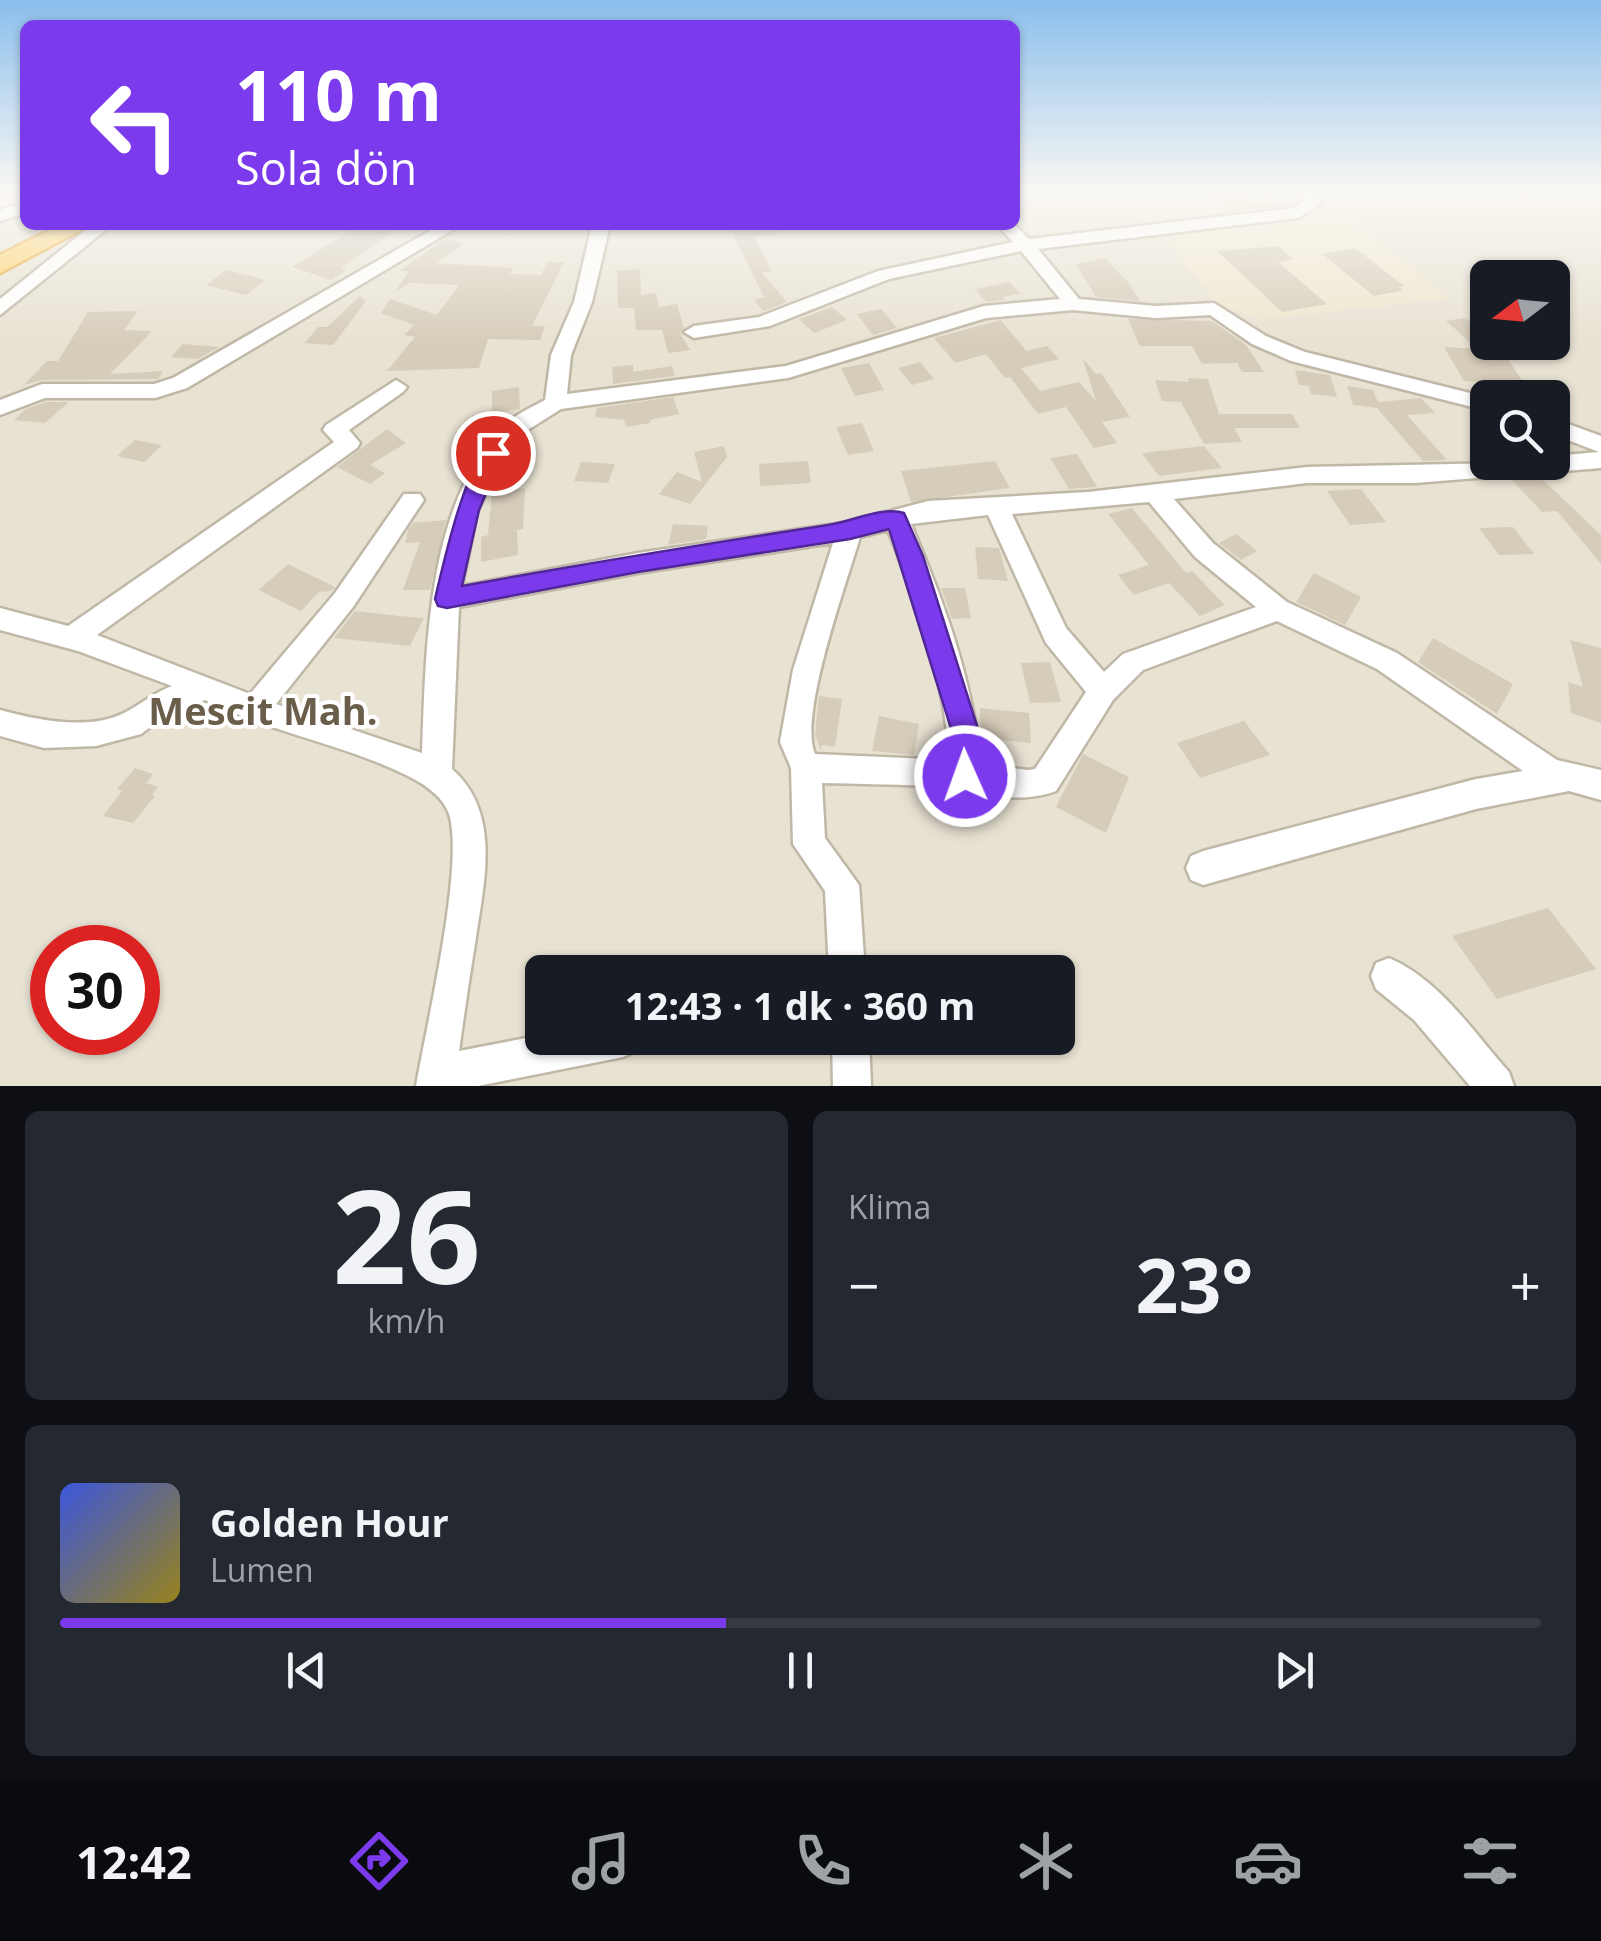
<!DOCTYPE html>
<html lang="tr">
<meta charset="utf-8">
<style>
body{margin:0;font-family:"Open Sans",sans-serif;background:#242831;color:#f1f3f6;height:100vh;display:flex;flex-direction:column;font-size:38px;white-space:nowrap}
*{box-sizing:border-box;margin:0}
p{font-size:32px;color:#9ea1a6}
.icon{flex:none;width:55px;height:55px;fill:none;stroke:currentColor;stroke-width:2;stroke-linecap:round;stroke-linejoin:round}
.map{position:relative;height:1086px;overflow:hidden}
.drawer{display:flex;flex-direction:column;gap:25px;padding:25px;background:#0d0f14;flex:1}
.drawer>*{flex:none}
.top-card{position:absolute;left:20px;top:20px;width:1000px;height:210px;border-radius:15px;box-shadow:0 2px 8px #0004;background:#7c3aed;color:#fff;overflow:hidden}
.needle{width:65px;rotate:254deg}
.fabs{position:absolute;left:1470px;top:260px;display:grid;gap:20px}
.fabs a{display:grid;place-items:center;width:100px;height:100px;border-radius:15px;background:#171b24;box-shadow:0 2px 8px #0004;font-size:50px}
.speed{position:absolute;left:30px;top:925px;display:flex;gap:20px;font-size:50px;font-weight:700;text-align:center}
.speed>*{display:grid;place-content:center;width:130px;height:130px;border-radius:50%;background:#171b24;box-shadow:0 2px 8px #0004;line-height:1}
.speed .limit{border:15px solid #d22;background:#fff;color:#111}
.pin{position:absolute;display:grid;place-items:center;width:85px;height:85px;color:#fff;margin:-42px;border:5px solid #fff;border-radius:50%;box-shadow:0 2px 10px #0007}
.me{position:absolute;width:110px;margin:-55px;rotate:358deg;stroke-linejoin:round;filter:drop-shadow(0 0 8px #0008)}
.turn{display:flex;align-items:center;gap:35px;height:210px;padding:0 50px;font-size:45px}
.turn .icon{width:130px;height:130px;stroke-width:2.5}
.turn b{display:block;font-size:70px;line-height:85px}
.big{font-size:75px;font-weight:700;line-height:1.1}
.drawer .widget{flex:1;display:flex;flex-direction:column;justify-content:center;gap:15px;min-width:0;padding:0 35px;border-radius:15px;background:#242831}
.drawer .dial{align-items:center;gap:0}
.dial b{font-size:130px;line-height:1}
.song{display:flex;align-items:center;gap:30px}
.cover{width:120px;height:120px;border-radius:15px;background:linear-gradient(135deg,hsl(230 70% 55%),hsl(50 70% 35%))}
.played{height:10px;border-radius:5px;background:linear-gradient(90deg,#7c3aed 45%,#363941 45%)}
.keys{display:flex;justify-content:space-around;direction:ltr}
.heat{display:flex;justify-content:space-between;align-items:center;font-size:55px;direction:ltr}
.drawer .tiles{flex:1;display:grid;gap:25px;grid-template-columns:1fr 1fr}
.widget:last-child{grid-column:span 2}
.trip{position:absolute;left:525px;top:955px;width:550px;height:100px;border-radius:15px;background:#171b24;box-shadow:0 2px 8px #0004;font-weight:700;line-height:100px;text-align:center}
.menu{display:flex;height:160px;justify-content:space-around;align-items:center;background:#090b0e;color:#9ea1a6}
.menu .icon{width:70px;height:70px}
.menu .active{color:#7c3aed}
.menu b{font-size:45px;color:#f1f3f6}
.map>svg:first-child{display:block}
</style>
<div class="map">
<svg width="1601" height="1086" viewBox="0 0 1601 1086">
<rect width="100%" height="100%" fill="#f4f0e5"/>
<path fill="#e8e2d3" fill-rule="evenodd" d="M 1015,190 L 1601,190 L 1601,1086 L 0,1086 L 0,216 L 25,208 L 25,225 L 1015,225 ZM 1488,278 L 1552,278 L 1552,342 L 1488,342 ZM 1488,398 L 1552,398 L 1552,462 L 1488,462 ZM 52,948 L 138,948 L 138,1032 L 52,1032 ZM 542,972 L 1058,972 L 1058,1038 L 542,1038 Z"/>
<path fill="#eee6ce" d="M 1345,216 L 1450,298 L 1260,320 L 1215,302 L 1164,236 Z"/>
<g fill="#d6ccba">
<path d="M 1209,190 L 1237,190 L 1253,205 L 1271,203 L 1276,206 L 1232,211 Z"/>
<path d="M 360,225 L 402,225 L 341,268 L 347,270 L 331,280 L 292,267 Z"/>
<path d="M 728,225 L 778,225 L 778,234 L 754,237 L 772,271 L 762,273 L 787,302 L 763,311 L 754,300 L 764,297 Z"/>
<path d="M 446,238 L 463,244 L 436,263 L 513,268 L 510,274 L 541,275 L 547,262 L 564,262 L 532,326 L 545,326 L 540,340 L 488,339 L 479,368 L 387,371 L 415,337 L 404,335 L 414,325 L 381,313 L 390,299 L 437,315 L 459,285 L 409,283 L 395,292 L 409,271 L 400,271 Z"/>
<path d="M 1278,246 L 1293,259 L 1278,262 L 1327,304 L 1282,312 L 1217,251 Z"/>
<path d="M 1355,248 L 1404,286 L 1399,287 L 1404,290 L 1374,296 L 1322,254 Z"/>
<path d="M 1105,258 L 1127,281 L 1140,301 L 1096,297 L 1076,264 Z"/>
<path d="M 640,269 L 641,295 L 656,293 L 659,307 L 677,304 L 684,328 L 680,333 L 690,350 L 668,353 L 662,330 L 636,330 L 634,308 L 618,308 L 617,271 Z"/>
<path d="M 226,270 L 266,280 L 246,295 L 206,285 Z"/>
<path d="M 1010,282 L 1020,294 L 1003,297 L 1005,300 L 986,302 L 975,289 Z"/>
<path d="M 360,296 L 366,301 L 333,345 L 305,343 L 318,327 L 327,327 Z"/>
<path d="M 832,307 L 847,320 L 814,333 L 799,319 Z"/>
<path d="M 881,309 L 897,328 L 873,335 L 857,314 Z"/>
<path d="M 138,311 L 124,330 L 152,331 L 110,374 L 163,371 L 158,379 L 42,380 L 24,385 L 47,361 L 58,361 L 88,312 Z"/>
<path d="M 1465,318 L 1488,335 L 1488,342 L 1496,342 L 1526,386 L 1464,381 L 1444,347 L 1478,349 L 1446,321 Z"/>
<path d="M 1128,319 L 1212,321 L 1246,345 L 1264,372 L 1242,372 L 1237,363 L 1202,364 L 1192,346 L 1140,346 Z"/>
<path d="M 1001,320 L 1026,351 L 1047,346 L 1059,359 L 1021,368 L 1040,391 L 1079,382 L 1096,401 L 1083,359 L 1096,374 L 1101,373 L 1130,417 L 1102,422 L 1117,443 L 1094,448 L 1066,407 L 1038,414 L 1010,377 L 1005,378 L 986,354 L 955,363 L 934,338 Z"/>
<path d="M 183,344 L 219,347 L 198,359 L 171,357 Z"/>
<path d="M 920,362 L 934,379 L 912,385 L 898,368 Z"/>
<path d="M 869,363 L 884,390 L 855,396 L 841,368 Z"/>
<path d="M 633,365 L 633,372 L 672,366 L 675,376 L 613,384 L 612,367 Z"/>
<path d="M 1295,370 L 1330,375 L 1337,397 L 1311,394 L 1309,386 L 1299,385 Z"/>
<path d="M 1188,378 L 1208,379 L 1219,414 L 1292,414 L 1300,428 L 1234,428 L 1242,442 L 1204,444 L 1181,402 L 1162,401 L 1155,380 L 1189,382 Z"/>
<path d="M 1347,386 L 1373,390 L 1378,402 L 1421,398 L 1435,413 L 1407,415 L 1447,460 L 1423,461 L 1377,408 L 1353,405 Z"/>
<path d="M 519,387 L 520,409 L 492,413 L 492,391 Z"/>
<path d="M 673,397 L 679,414 L 650,420 L 650,423 L 626,427 L 624,420 L 595,417 L 597,408 Z"/>
<path d="M 46,402 L 69,402 L 45,423 L 14,420 L 26,409 Z"/>
<path d="M 862,423 L 874,451 L 848,455 L 836,427 Z"/>
<path d="M 387,429 L 406,443 L 370,465 L 385,473 L 370,484 L 337,467 Z"/>
<path d="M 135,440 L 162,445 L 144,462 L 117,456 Z"/>
<path d="M 724,446 L 727,457 L 690,504 L 659,494 L 677,472 L 702,482 L 694,452 Z"/>
<path d="M 1204,446 L 1222,468 L 1159,476 L 1142,453 Z"/>
<path d="M 1077,454 L 1097,487 L 1069,489 L 1050,458 Z"/>
<path d="M 808,461 L 811,483 L 760,486 L 759,464 Z"/>
<path d="M 995,461 L 1010,488 L 911,502 L 901,471 Z"/>
<path d="M 581,462 L 615,464 L 608,483 L 574,481 Z"/>
<path d="M 1540,477 L 1601,535 L 1601,564 L 1557,511 L 1542,512 L 1511,479 Z"/>
<path d="M 525,488 L 523,529 L 517,530 L 518,555 L 481,562 L 481,537 L 488,535 L 492,492 Z"/>
<path d="M 1361,489 L 1386,522 L 1350,525 L 1327,491 Z"/>
<path d="M 1132,508 L 1186,573 L 1192,571 L 1225,605 L 1200,616 L 1169,583 L 1134,595 L 1118,575 L 1149,565 L 1108,514 Z"/>
<path d="M 446,520 L 430,590 L 403,590 L 420,542 L 405,543 L 408,530 L 413,523 Z"/>
<path d="M 673,524 L 708,526 L 706,539 L 668,545 Z"/>
<path d="M 1513,527 L 1534,554 L 1499,555 L 1479,528 Z"/>
<path d="M 1236,534 L 1257,551 L 1241,560 L 1219,543 Z"/>
<path d="M 975,547 L 999,548 L 1008,581 L 978,579 Z"/>
<path d="M 288,564 L 335,587 L 331,591 L 319,592 L 301,611 L 259,590 Z"/>
<path d="M 1314,573 L 1361,597 L 1345,625 L 1296,602 Z"/>
<path d="M 941,588 L 965,588 L 971,618 L 952,619 Z"/>
<path d="M 355,611 L 399,616 L 424,618 L 410,646 L 334,638 Z"/>
<path d="M 1433,638 L 1513,684 L 1497,714 L 1418,662 Z"/>
<path d="M 1570,640 L 1601,648 L 1601,723 L 1571,713 L 1568,682 L 1583,687 Z"/>
<path d="M 1050,662 L 1061,702 L 1030,703 L 1021,663 Z"/>
<path d="M 819,696 L 842,699 L 835,747 L 822,745 L 821,750 L 815,735 Z"/>
<path d="M 980,708 L 1029,713 L 1031,743 L 981,738 Z"/>
<path d="M 879,716 L 919,724 L 914,755 L 872,751 Z"/>
<path d="M 1244,721 L 1270,755 L 1200,778 L 1177,743 Z"/>
<path d="M 1083,754 L 1129,777 L 1106,833 L 1056,807 Z"/>
<path d="M 135,768 L 153,774 L 146,783 L 158,787 L 152,795 L 155,796 L 133,823 L 103,816 L 122,791 L 117,789 Z"/>
<path d="M 1548,908 L 1596,969 L 1497,999 L 1452,936 Z"/>
</g>
<g fill="none" stroke-linecap="round" stroke-linejoin="round">
<defs>
<g id="minor">
<path d="M 1301,190 L 1317,190 L 1320,204 L 1298,218 L 1038,249 L 1079,299 L 1156,306 L 1214,303 L 1266,336 L 1305,352 L 1490,398 L 1488,411 L 1291,361 L 1252,344 L 1210,315 L 1156,318 L 1073,310 L 986,318 L 788,378 L 561,409 L 523,433 L 496,469 L 477,513 L 462,586 L 638,553 L 849,522 L 928,501 L 1088,492 L 1307,467 L 1552,462 L 1552,456 L 1599,452 L 1552,434 L 1552,418 L 1601,436 L 1601,468 L 1415,483 L 1307,483 L 1174,499 L 1213,543 L 1287,602 L 1397,653 L 1557,760 L 1601,770 L 1601,800 L 1569,791 L 1476,809 L 1203,885 L 1191,880 L 1186,868 L 1191,856 L 1203,851 L 1476,779 L 1523,771 L 1377,669 L 1277,621 L 1143,670 L 1113,700 L 1056,791 C 1014,807 968,789 924,786 C 890,784 856,784 822,783 L 825,838 L 859,885 L 865,972 L 829,972 L 825,891 L 793,844 L 791,768 L 780,742 L 793,670 L 833,543 L 638,573 L 459,607 L 452,769 C 503,814 483,886 475,944 C 469,980 464,1016 459,1051 L 542,1035 L 642,1038 L 636,1051 L 623,1057 L 478,1086 L 416,1086 C 426,1027 465,864 449,814 C 443,797 427,786 412,778 C 346,744 271,733 205,700 L 170,712 L 141,734 L 96,746 L 44,748 L 0,736 L 0,710 C 37,720 88,731 124,713 C 142,704 153,693 172,686 L 78,651 L 0,630 L 0,608 L 68,626 L 334,442 L 323,430 L 326,425 L 396,380 L 407,387 L 403,392 L 349,430 L 360,443 L 357,448 L 97,635 L 250,694 L 335,593 L 404,494 L 420,494 L 424,500 L 420,506 L 353,607 L 276,704 L 422,753 C 426,650 426,501 506,424 C 516,414 532,407 545,400 L 551,355 L 574,302 L 592,225 L 610,225 L 592,302 L 571,355 L 567,394 L 786,366 L 984,306 L 1060,299 L 1021,251 L 889,279 L 770,326 L 694,338 L 684,332 L 694,326 L 759,317 L 878,271 L 1013,242 L 997,225 L 1015,225 L 1029,239 L 1294,208 L 1303,202 ZM 1149,502 L 1195,557 L 1256,607 L 1123,654 L 1104,672 L 1066,628 L 1012,514 ZM 988,515 L 1046,643 L 1086,692 L 1035,769 L 1028,770 L 980,764 C 974,681 943,600 911,524 ZM 888,530 C 917,603 946,681 949,760 L 815,754 C 798,716 847,582 860,537 Z"/>
<path d="M 25,202 L 25,213 L 0,221 L 0,210 Z"/>
<path d="M 92,225 L 112,225 L 0,315 L 0,299 Z"/>
<path d="M 440,225 L 461,225 L 187,388 L 155,398 L 45,398 L 0,415 L 0,400 L 42,384 L 154,384 L 173,378 Z"/>
<path d="M 1389,958 C 1439,979 1474,1033 1509,1072 L 1514,1086 L 1470,1086 L 1414,1020 L 1376,989 L 1371,976 L 1376,963 Z"/>
<path d="M 832,1038 L 869,1038 L 871,1086 L 833,1086 Z"/>
</g>
<path id="highway" d="M 60,225 L 90,225 L 0,273 L 0,255 Z"/>
</defs>
<use href="#minor" stroke="#c0b8a7" stroke-width="5"/>
<use href="#highway" stroke="#e6a72d" stroke-width="5"/>
<use href="#minor" fill="#fff" fill-rule="evenodd"/>
<use href="#highway" fill="#ffd065" fill-rule="evenodd"/>
</g>
<linearGradient id="sky" x2="0" y2="1"><stop stop-color="#8abeed"/><stop offset="0.56" stop-color="#faf8f3"/><stop offset="1" stop-color="#faf8f3" stop-opacity="0"/></linearGradient>
<rect width="1601" height="342" fill="url(#sky)"/>
<path fill="#7c3aed" stroke="#51269a" stroke-width="2.5" d="M 493,446 L 503,453 L 479,510 L 462,586 C 584,564 706,544 828,525 C 850,522 883,506 904,513 L 923,556 L 979,732 L 979,776 L 975,785 L 965,789 L 955,785 L 951,776 L 952,732 L 889,529 L 850,539 L 638,572 L 447,608 L 438,606 L 435,599 C 442,570 467,454 493,446 Z"/>
<g text-anchor="middle" stroke-width="8" stroke-linejoin="round" paint-order="stroke">
<g font-size="38" font-weight="bold" fill="#6a5e4b" stroke="#fff">
<text x="263" y="725">Mescit Mah.</text>
</g>
</g>
</svg>
<div class="fabs">
<a><svg class="needle" viewBox="-14 -14 28 28"><path d="M0-13l5 13h-10z" fill="#e53935"/><path d="M0 13l5-13h-10z" fill="#9ea1a6"/></svg></a>
<a><svg class="icon" aria-label="search" viewBox="0 0 24 24"><circle cx="10" cy="10" r="6"/><path d="M15 15l6 6"/></svg></a>
</div>
<div class="speed"><div class="limit">30</div></div>
<div class="pin" style="left:493px;top:453px;background:#d93025"><svg class="icon" aria-label="arrive" viewBox="0 0 24 24"><path d="M6 21V4h12l-3 4 3 4H6"/></svg></div>
<svg class="me" style="left:965px;top:776px" viewBox="-20 -20 40 40"><circle r="17" fill="#7c3aed" stroke="#fff" stroke-width="3"/><path d="M0-11L8 9 0 5-8 9z" fill="#fff"/></svg>
<div class="trip">12:43 · 1 dk · 360 m</div>
<div class="top-card">
<div class="turn"><svg class="icon" aria-label="left" viewBox="0 0 24 24"><path d="M17 20v-9H6M10 6l-5 5 5 5"/></svg><div><b>110 m</b>Sola dön</div></div>
</div>
</div>
<section class="drawer">
<div class="tiles">
<div class="widget dial"><b>26</b><p>km/h</p></div>
<div class="widget"><p>Klima</p>
<div class="heat"><a>−</a><b class="big">23°</b><a>+</a></div>
</div>
<div class="widget">
<div class="song"><i class="cover"></i><div><b>Golden Hour</b><p>Lumen</p></div></div>
<div class="played"></div>
<div class="keys"><svg class="icon" aria-label="previous" viewBox="0 0 24 24"><path d="M18 5L8 12l10 7zM5 5v14"/></svg><svg class="icon" aria-label="pause" viewBox="0 0 24 24"><path d="M8 5v14M16 5v14"/></svg><svg class="icon" aria-label="next" viewBox="0 0 24 24"><path d="M6 5l10 7-10 7zM19 5v14"/></svg></div>
</div>
</div>
</section>
<nav class="menu">
<b>12:42</b>
<svg class="icon active" aria-label="directions" viewBox="0 0 24 24"><path d="M12 3l9 9-9 9-9-9zM9 14v-3h6M13 9l2 2-2 2"/></svg>
<svg class="icon" aria-label="music" viewBox="0 0 24 24"><path d="M9 18V5l10-2v13"/><circle cx="6" cy="18" r="3"/><circle cx="16" cy="16" r="3"/></svg>
<svg class="icon" aria-label="phone" viewBox="0 0 24 24"><path d="M5 4h4l2 5-3 2q2 4 5 5l2-3 5 2v4C11 20 4 13 5 4z"/></svg>
<svg class="icon" aria-label="climate" viewBox="0 0 24 24"><path d="M12 3v18M4 7l16 10M4 17L20 7"/></svg>
<svg class="icon" aria-label="car" viewBox="0 0 24 24"><path d="M5 17H2v-5l4-1 3-4h7l3 4 3 1v5h-3M9 17h6M6 11h13"/><circle cx="7" cy="17" r="2"/><circle cx="17" cy="17" r="2"/></svg>
<svg class="icon" aria-label="filters" viewBox="0 0 24 24"><path d="M4 7h16M4 17h16"/><circle cx="9" cy="7" r="2"/><circle cx="15" cy="17" r="2"/></svg>
</nav>
